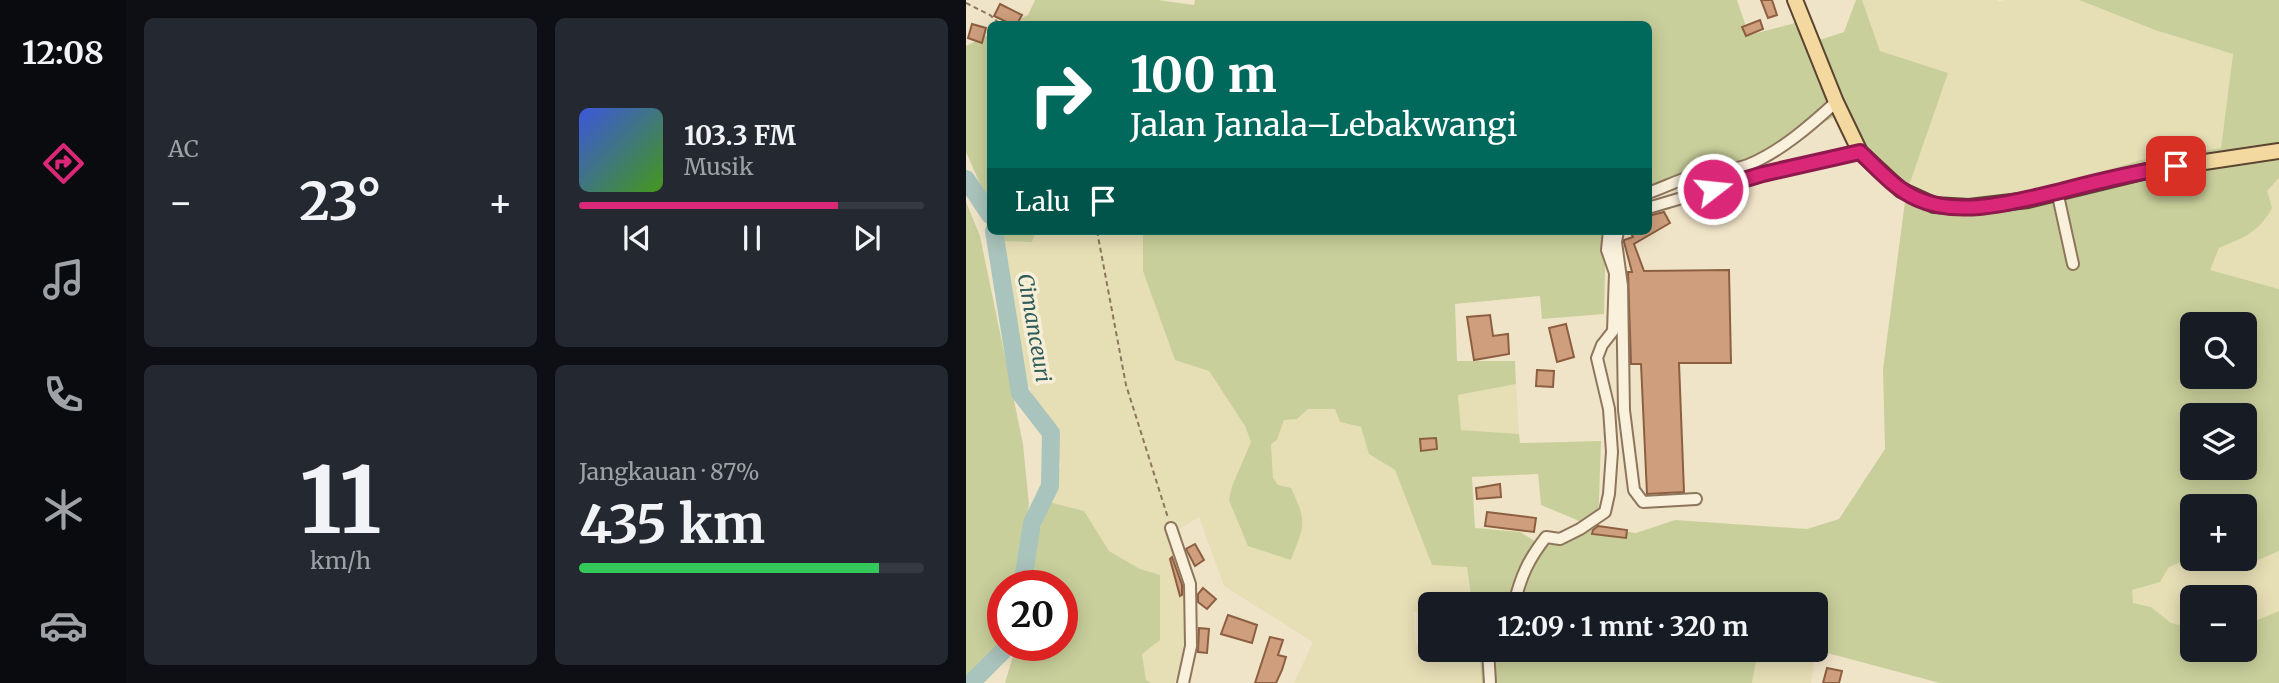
<!DOCTYPE html>
<html lang="id">
<meta charset="utf-8">
<style>
body{margin:0;font-family:Merriweather,serif;background:#242831;color:#f1f3f6;height:100vh;display:flex;flex-direction:column;font-size:26px;white-space:nowrap}
*{box-sizing:border-box;margin:0}
p{font-size:23px;color:#9ea1a6}
.icon{flex:none;width:38px;height:38px;fill:none;stroke:currentColor;stroke-width:2;stroke-linecap:round;stroke-linejoin:round}
.map{position:relative;flex:1;overflow:hidden}
.details{display:flex;flex-direction:column;gap:18px;padding:18px;background:#0d0f14;width:840px}
.details>*{flex:none}
.top-card{position:absolute;left:21px;top:21px;width:665px;height:214px;border-radius:10px;box-shadow:0 4px 18px #0003;background:#00695c;color:#fff;overflow:hidden}
.controls{position:absolute;left:1214px;top:312px;display:grid;gap:14px}
.controls a{display:grid;place-items:center;width:77px;height:77px;border-radius:10px;background:#171b24;box-shadow:0 4px 18px #0003;font-size:35px}
.speed{position:absolute;left:21px;top:570px;display:flex;gap:14px;font-size:35px;font-weight:700;text-align:center}
.speed>*{display:grid;place-content:center;width:91px;height:91px;border-radius:50%;background:#171b24;box-shadow:0 4px 18px #0003;line-height:1}
.speed .limit{border:10px solid #d22;background:#fff;color:#111}
.pin{position:absolute;display:grid;place-items:center;width:60px;height:60px;color:#fff;margin:-30px;border-radius:14px;box-shadow:0 4px 10px #0006}
.me{position:absolute;width:77px;margin:-38px;rotate:74deg;stroke-linejoin:round;filter:drop-shadow(0 0 5px #0008)}
.turn{display:flex;align-items:center;gap:24px;height:147px;padding:0 28px;font-size:32px}
.turn .icon{width:91px;height:91px;stroke-width:2.5}
.turn b{display:block;font-size:49px;line-height:60px}
.then{display:flex;align-items:center;height:66px;padding:0 28px;background:#0003;gap:14px;font-size:26px}
.big{font-size:52px;font-weight:700;line-height:1.1}
.details .widget{flex:1;display:flex;flex-direction:column;justify-content:center;gap:10px;min-width:0;padding:0 24px;border-radius:10px;background:#242831}
.details .dial{align-items:center;gap:0}
.dial b{font-size:91px;line-height:1}
.song{display:flex;align-items:center;gap:21px}
.cover{width:84px;height:84px;border-radius:10px;background:linear-gradient(135deg,hsl(230 70% 55%),hsl(100 70% 35%))}
.played{height:7px;border-radius:4px;background:linear-gradient(90deg,#db2777 75%,#363941 75%)}
.keys{display:flex;justify-content:space-around;direction:ltr}
.heat{display:flex;justify-content:space-between;align-items:center;font-size:38px;direction:ltr}
.charge{height:10px;border-radius:5px;background:linear-gradient(90deg,#34c759 87%,#363941 0)}
.details .tiles{flex:1;display:grid;gap:18px;grid-template-columns:repeat(2,1fr)}
.trip{position:absolute;left:452px;top:592px;width:410px;height:70px;border-radius:10px;background:#171b24;box-shadow:0 4px 18px #0003;font-weight:700;line-height:70px;text-align:center}
main{display:flex;flex:1;min-height:0}
.tabs{display:flex;flex-direction:column;width:126px;justify-content:space-around;align-items:center;background:#090b0e;color:#9ea1a6}
.tabs .icon{width:49px;height:49px}
.tabs .selected{color:#db2777}
.tabs b{font-size:32px;color:#f1f3f6}
.map>svg:first-child{display:block}
</style>
<main>
<nav class="tabs">
<b>12:08</b>
<svg class="icon selected" aria-label="directions" viewBox="0 0 24 24"><path d="M12 3l9 9-9 9-9-9zM9 14v-3h6M13 9l2 2-2 2"/></svg>
<svg class="icon" aria-label="music" viewBox="0 0 24 24"><path d="M9 18V5l10-2v13"/><circle cx="6" cy="18" r="3"/><circle cx="16" cy="16" r="3"/></svg>
<svg class="icon" aria-label="phone" viewBox="0 0 24 24"><path d="M5 4h4l2 5-3 2q2 4 5 5l2-3 5 2v4C11 20 4 13 5 4z"/></svg>
<svg class="icon" aria-label="climate" viewBox="0 0 24 24"><path d="M12 3v18M4 7l16 10M4 17L20 7"/></svg>
<svg class="icon" aria-label="car" viewBox="0 0 24 24"><path d="M5 17H2v-5l4-1 3-4h7l3 4 3 1v5h-3M9 17h6M6 11h13"/><circle cx="7" cy="17" r="2"/><circle cx="17" cy="17" r="2"/></svg>
</nav>
<section class="details">
<div class="tiles">
<div class="widget"><p>AC</p>
<div class="heat"><a>−</a><b class="big">23°</b><a>+</a></div>
</div>
<div class="widget">
<div class="song"><i class="cover"></i><div><b>103.3 FM</b><p>Musik</p></div></div>
<div class="played"></div>
<div class="keys"><svg class="icon" aria-label="previous" viewBox="0 0 24 24"><path d="M18 5L8 12l10 7zM5 5v14"/></svg><svg class="icon" aria-label="pause" viewBox="0 0 24 24"><path d="M8 5v14M16 5v14"/></svg><svg class="icon" aria-label="next" viewBox="0 0 24 24"><path d="M6 5l10 7-10 7zM19 5v14"/></svg></div>
</div>
<div class="widget dial"><b>11</b><p>km/h</p></div>
<div class="widget"><p>Jangkauan · 87%</p><b class="big">435 km</b><div class="charge"></div></div>
</div>
</section>
<div class="map">
<svg width="1313" height="683" viewBox="0 0 1313 683">
<rect width="100%" height="100%" fill="#f0e4c8"/>
<g fill="#e6deb5">
<path d="M 896,0 L 1030,0 L 1034,2 L 1039,0 L 1113,0 L 1189,30 L 1267,54 L 1255,148 L 1174,160 L 1066,194 L 988,204 L 940,194 L 914,51 Z"/>
<path d="M 1313,178 L 1313,289 L 1243,270 L 1253,248 L 1275,239 L 1301,191 Z"/>
<path d="M 70,231 L 177,231 L 177,271 L 279,426 L 285,442 L 266,486 L 263,500 L 312,485 L 306,478 L 305,443 L 311,440 L 318,419 L 331,419 L 342,409 L 369,409 L 374,422 L 395,427 L 403,454 L 429,470 L 466,564 L 501,566 L 505,601 L 469,596 L 469,604 L 464,604 L 464,613 L 447,612 L 450,644 L 464,644 L 464,649 L 513,649 L 516,683 L 328,683 L 347,642 L 258,586 L 233,517 L 205,534 L 225,597 L 215,662 L 209,683 L 185,683 L 180,680 L 176,654 L 174,569 L 143,551 L 117,511 L 83,502 L 95,465 L 49,352 L 29,241 L 66,242 Z"/>
<path d="M 550,384 L 553,434 L 495,430 L 492,395 Z"/>
<path d="M 1313,551 L 1313,611 L 1279,625 L 1279,597 L 1227,597 L 1227,628 L 1205,623 L 1185,607 L 1166,603 L 1166,590 L 1194,582 L 1203,567 L 1227,557 L 1292,560 Z"/>
<path d="M 850,650 L 845,683 L 786,683 L 792,651 Z"/>
</g>
<g fill="#c9cf9b" fill-rule="evenodd">
<path d="M 69,0 L 192,0 L 228,5 L 229,0 L 771,0 L 783,35 L 837,21 L 847,42 L 878,32 L 890,0 L 896,0 L 914,51 L 982,73 L 940,194 L 988,204 L 1066,194 L 1174,160 L 1255,148 L 1267,54 L 1189,30 L 1113,0 L 1313,0 L 1313,178 L 1301,191 L 1306,208 C 1292,233 1279,237 1253,248 L 1244,270 L 1313,289 L 1313,551 L 1292,560 L 1267,558 L 1279,558 L 1279,506 L 1227,506 L 1227,557 L 1203,567 L 1194,582 L 1166,590 L 1167,603 L 1185,607 L 1205,623 L 1227,628 L 1227,649 L 1279,649 L 1279,625 L 1313,611 L 1313,683 L 974,683 L 850,650 L 792,651 L 786,683 L 516,683 L 513,649 L 849,649 L 849,604 L 506,604 L 501,567 L 466,565 L 429,470 L 403,454 L 395,427 L 374,422 L 369,409 L 342,409 L 331,419 L 318,420 L 311,440 L 305,444 L 307,478 L 312,485 L 325,488 C 342,524 338,525 325,560 L 282,546 L 263,500 L 266,486 L 285,442 L 279,426 L 243,371 L 209,360 L 177,271 L 177,231 L 640,231 L 638,314 L 576,319 L 574,296 L 489,304 L 491,361 L 549,361 L 550,384 L 492,395 L 495,430 L 553,434 L 554,443 L 635,441 L 632,528 L 670,533 L 709,520 L 841,529 L 873,519 L 919,449 L 917,369 L 940,194 L 872,115 L 778,163 L 683,195 L 682,24 L 43,24 L 62,15 ZM 1227,324 L 1279,324 L 1279,376 L 1227,376 ZM 1227,415 L 1279,415 L 1279,467 L 1227,467 ZM 572,474 L 575,505 L 630,528 L 579,547 L 554,532 L 509,528 L 506,477 Z"/>
<path d="M 24,34 L 24,206 L 0,152 L 0,46 Z"/>
<path d="M 0,202 L 14,236 L 57,444 L 63,505 L 48,586 L 37,586 L 37,641 L 0,678 Z"/>
<path d="M 28,231 L 70,231 L 66,242 L 29,241 Z"/>
<path d="M 83,502 L 118,511 L 143,551 L 174,569 L 194,575 L 194,640 L 176,654 L 180,680 L 185,683 L 39,683 L 50,646 L 96,646 L 96,586 L 66,586 L 68,545 Z"/>
</g>
<g fill="none" stroke-linecap="round" stroke-linejoin="round">
<g stroke="#a9c4bc" stroke-width="18">
<path d="M 0,179 L 24,215"/>
<path d="M 28,231 L 54,393 L 85,433 L 84,486 L 66,523 L 56,586"/>
<path d="M 5,683 L 42,646"/>
</g>
</g>
<g fill="#cf9f7d" stroke="#8d5f41" stroke-width="2">
<path d="M 795,0 L 806,0 L 811,15 L 802,18 Z"/>
<path d="M 34,4 L 56,15 L 51,24 L 45,24 L 28,16 Z"/>
<path d="M 794,20 L 797,29 L 780,36 L 776,27 Z"/>
<path d="M 6,24 L 20,28 L 16,43 L 2,38 Z"/>
<path d="M 698,212 L 704,223 L 668,244 L 678,271 L 763,270 L 765,363 L 713,363 L 718,492 L 681,494 L 675,364 L 665,364 L 662,272 L 666,272 L 658,242 L 658,240 L 667,237 L 664,231 L 682,231 L 682,216 Z"/>
<path d="M 524,315 L 527,336 L 542,334 L 543,354 L 508,360 L 501,317 Z"/>
<path d="M 600,324 L 608,357 L 591,362 L 583,328 Z"/>
<path d="M 571,370 L 588,371 L 587,387 L 570,386 Z"/>
<path d="M 470,438 L 471,449 L 455,451 L 454,439 Z"/>
<path d="M 534,484 L 535,497 L 511,499 L 510,488 Z"/>
<path d="M 521,512 L 570,518 L 568,532 L 519,526 Z"/>
<path d="M 632,526 L 661,530 L 660,538 L 626,534 L 627,530 Z"/>
<path d="M 229,544 L 238,560 L 229,566 L 220,549 Z"/>
<path d="M 206,557 L 216,585 L 216,595 L 214,596 L 204,559 Z"/>
<path d="M 237,588 L 250,599 L 241,609 L 232,602 L 232,594 Z"/>
<path d="M 262,615 L 291,625 L 286,643 L 255,634 Z"/>
<path d="M 233,628 L 243,629 L 241,653 L 232,652 Z"/>
<path d="M 304,637 L 317,640 L 312,655 L 320,657 L 316,670 L 310,683 L 289,683 Z"/>
<path d="M 861,668 L 876,671 L 873,683 L 857,683 Z"/>
</g>
<g fill="none" stroke-linecap="round" stroke-linejoin="round">
<defs>
<g id="minor">
<path d="M 1091,191 L 1107,264"/>
<path d="M 682,193 C 699,187 716,178 734,174 C 750,171 766,171 782,165 C 814,152 845,125 870,102"/>
<path d="M 682,208 L 797,174 L 894,152"/>
<path d="M 652,231 L 650,242 L 656,286 L 658,410 L 668,490 L 677,502 L 730,499"/>
<path d="M 205,528 L 224,584 L 225,646 L 217,683"/>
<path d="M 548,604 C 555,576 562,560 580,537 L 594,539 L 614,529 L 639,512 L 643,494 L 646,452 L 643,409 L 631,358 L 636,345 L 647,331 L 649,273 L 641,250 L 643,231"/>
<path d="M 522,649 L 524,683"/>
</g>
<path id="major" d="M 829,0 L 870,102 L 894,152 L 935,190 L 968,205 L 1003,207 L 1062,200 L 1185,170 L 1313,151"/>
</defs>
<use href="#minor" stroke="#8d765c" stroke-width="14"/>
<use href="#major" stroke="#5b4430" stroke-width="18"/>
<g stroke="#8d765c" stroke-width="2" stroke-dasharray="5 3.5" stroke-linecap="butt">
<path d="M 0,3 L 24,15 L 34,24"/>
<path d="M 131,231 L 160,385 L 202,518"/>
</g>
<use href="#minor" stroke="#faf1dc" stroke-width="10"/>
<use href="#major" stroke="#f3d9a0" stroke-width="14"/>
</g>
<g fill="none" stroke-linecap="round" stroke-linejoin="round">
<defs>
<path id="route" d="M 747,189 L 797,174 L 894,152 C 912,169 929,189 952,199 C 994,218 1052,201 1095,191 C 1133,181 1171,172 1210,166"/>
</defs>
<use href="#route" stroke="#8e194d" stroke-width="18"/>
<use href="#route" stroke="#db2777" stroke-width="12"/>
</g>
<g text-anchor="middle" stroke-width="7" stroke-linejoin="round" paint-order="stroke">
<g font-size="21" font-style="italic" fill="#2f5d5a" stroke="#f7eed8">
<text transform="translate(68 328) rotate(80)" y="7">Cimanceuri</text>
</g>
</g>
</svg>
<div class="controls">
<a><svg class="icon" aria-label="search" viewBox="0 0 24 24"><circle cx="10" cy="10" r="6"/><path d="M15 15l6 6"/></svg></a>
<a><svg class="icon" aria-label="layers" viewBox="0 0 24 24"><path d="M12 4l9 5-9 5-9-5zM3 14l9 5 9-5"/></svg></a>
<a>+</a>
<a>−</a>
</div>
<div class="speed"><div class="limit">20</div></div>
<div class="pin" style="left:1210px;top:166px;background:#d93025"><svg class="icon" aria-label="arrive" viewBox="0 0 24 24"><path d="M6 21V4h12l-3 4 3 4H6"/></svg></div>
<svg class="me" style="left:747px;top:189px" viewBox="-20 -20 40 40"><circle r="17" fill="#db2777" stroke="#fff" stroke-width="3"/><path d="M0-11L8 9 0 5-8 9z" fill="#fff"/></svg>
<div class="trip">12:09 · 1 mnt · 320 m</div>
<div class="top-card">
<div class="turn"><svg class="icon" aria-label="right" viewBox="0 0 24 24"><path d="M7 20v-9h11M14 6l5 5-5 5"/></svg><div><b>100 m</b>Jalan Janala–Lebakwangi</div></div>
<div class="then">Lalu<svg class="icon" aria-label="arrive" viewBox="0 0 24 24"><path d="M6 21V4h12l-3 4 3 4H6"/></svg></div>
</div>
</div>
</main>
